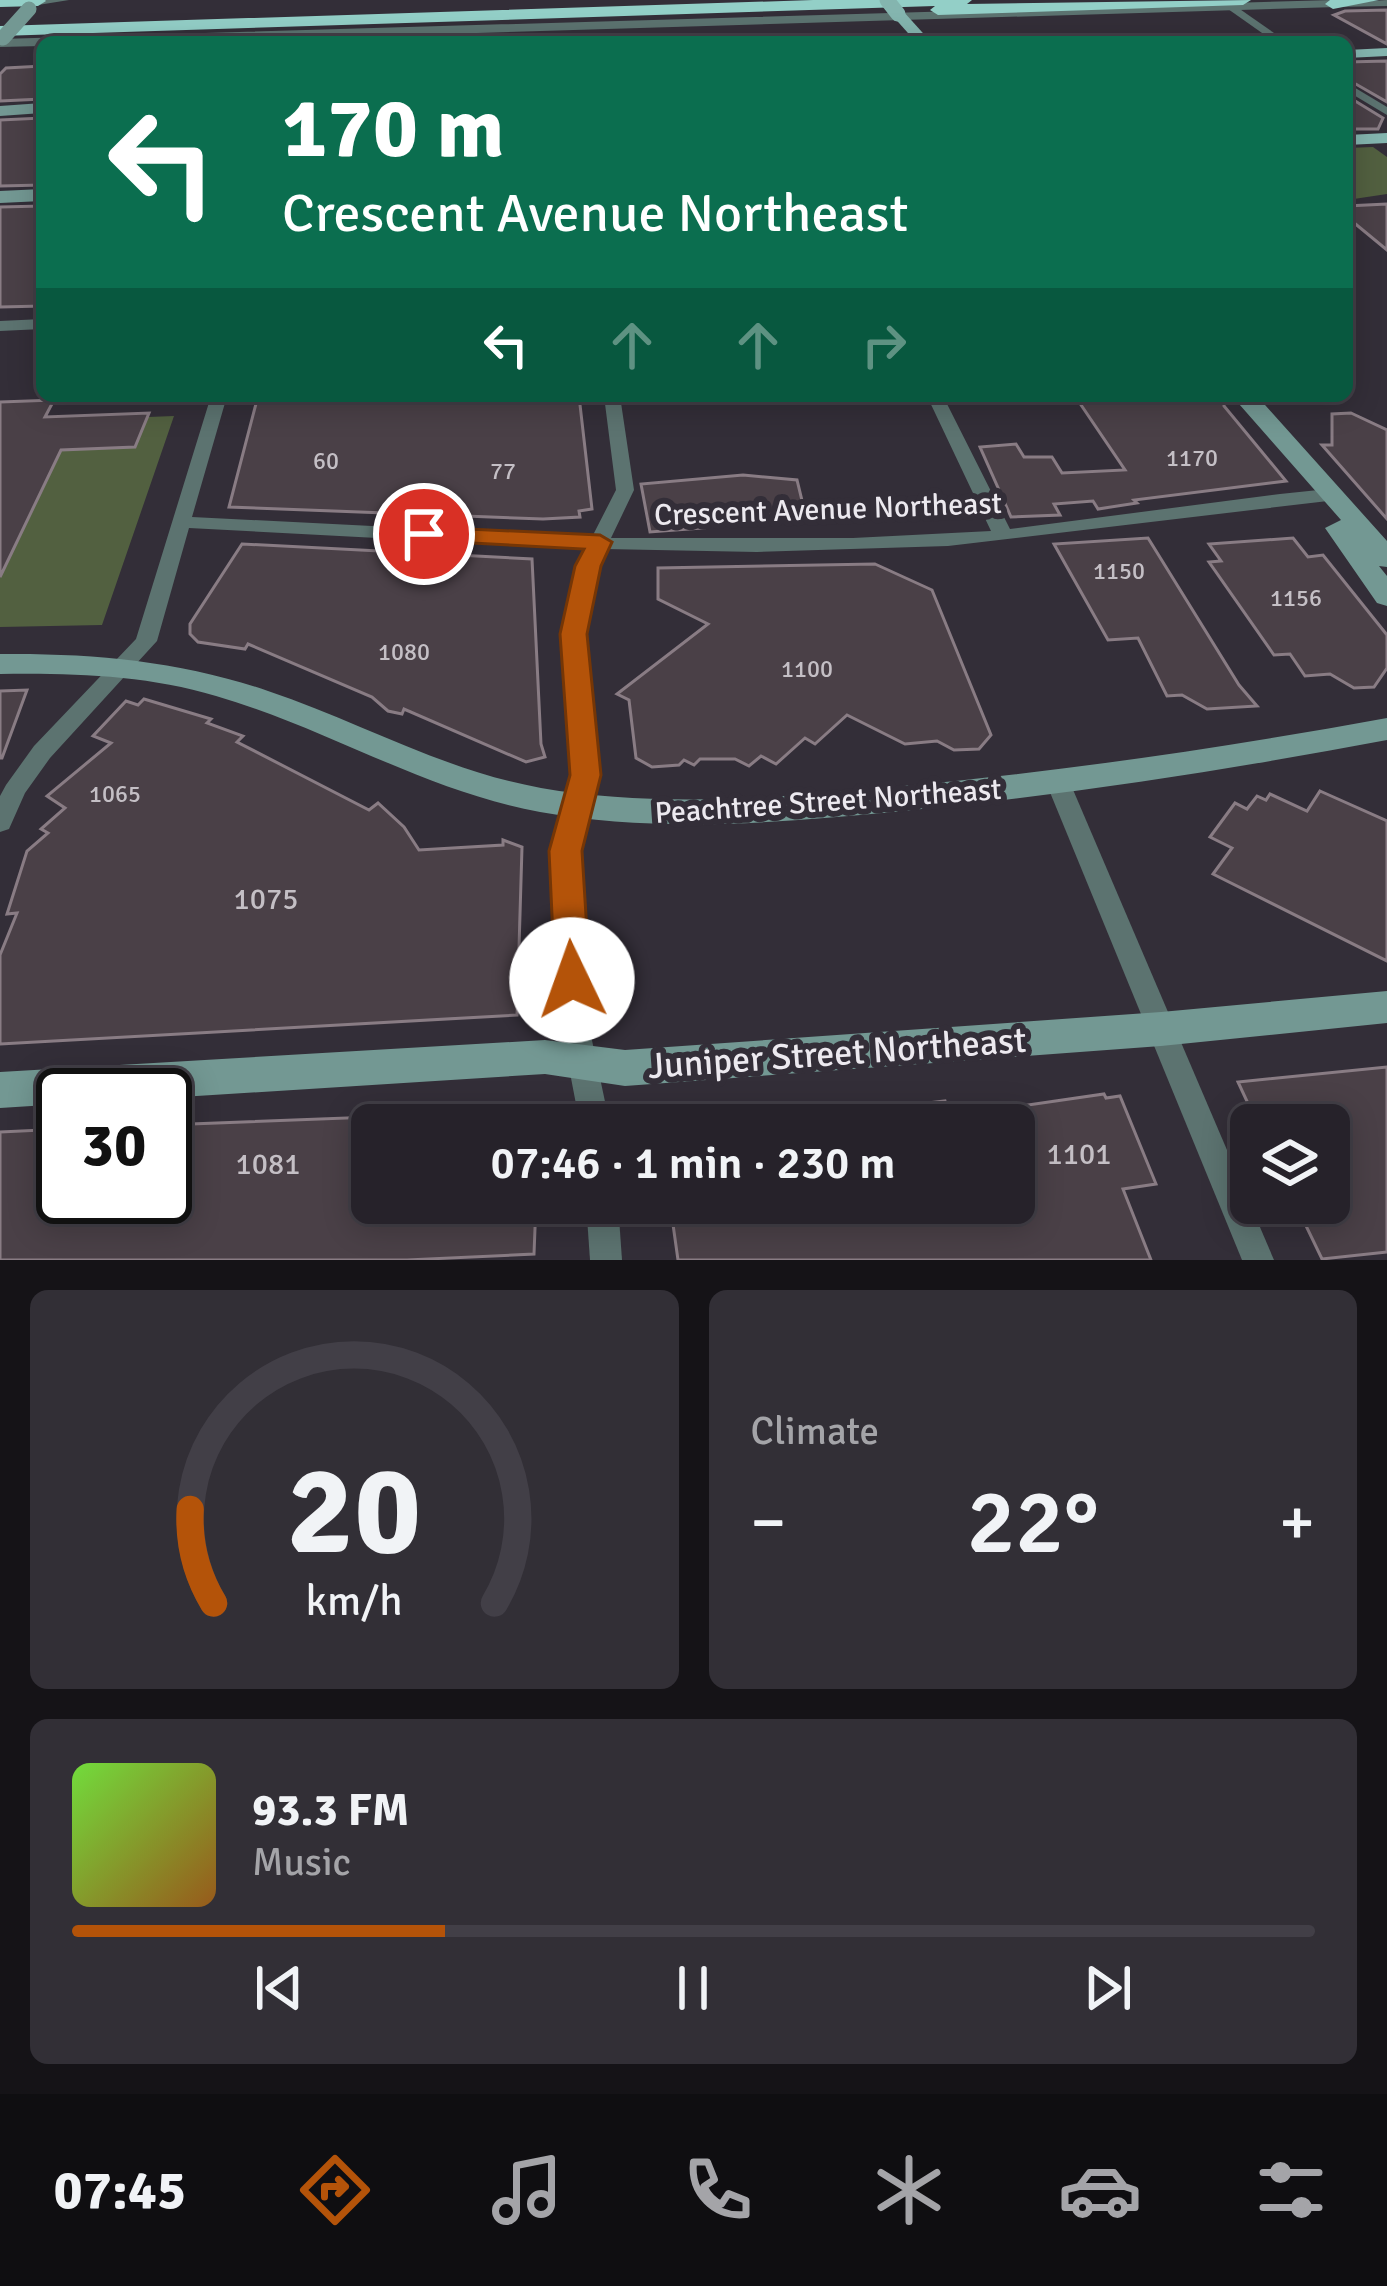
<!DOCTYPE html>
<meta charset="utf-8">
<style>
body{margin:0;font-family:Signika,sans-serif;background:#322f36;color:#f1f3f6;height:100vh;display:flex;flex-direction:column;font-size:45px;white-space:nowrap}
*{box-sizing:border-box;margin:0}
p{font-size:39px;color:#a4a4a8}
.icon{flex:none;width:66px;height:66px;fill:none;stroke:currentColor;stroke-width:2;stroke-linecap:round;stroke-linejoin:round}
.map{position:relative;height:1260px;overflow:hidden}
.side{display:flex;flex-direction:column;gap:30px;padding:30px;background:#151317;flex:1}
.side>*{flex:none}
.guide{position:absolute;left:36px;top:36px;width:1317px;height:366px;border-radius:18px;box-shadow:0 6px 30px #0003,0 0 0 3px #423f47;background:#0b6e4f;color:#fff;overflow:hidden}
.controls{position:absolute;left:1230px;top:1104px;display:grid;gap:24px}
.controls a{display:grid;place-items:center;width:120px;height:120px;border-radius:18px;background:#26222a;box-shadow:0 6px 30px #0003,0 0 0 3px #423f47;font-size:60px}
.speed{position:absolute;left:36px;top:1068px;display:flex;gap:24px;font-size:60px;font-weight:700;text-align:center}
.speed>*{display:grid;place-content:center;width:156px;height:156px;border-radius:50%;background:#26222a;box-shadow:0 6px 30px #0003,0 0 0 3px #423f47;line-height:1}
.speed .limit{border:6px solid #111;border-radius:18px;background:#fff;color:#111}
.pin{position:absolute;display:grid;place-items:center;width:102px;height:102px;color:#fff;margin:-51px;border:6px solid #fff;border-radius:50%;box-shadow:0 3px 12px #0007}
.me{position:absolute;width:132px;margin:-66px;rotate:357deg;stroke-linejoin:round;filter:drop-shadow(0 0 9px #0008)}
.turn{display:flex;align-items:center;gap:42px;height:252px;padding:0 48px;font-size:54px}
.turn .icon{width:156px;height:156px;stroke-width:2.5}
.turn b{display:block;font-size:84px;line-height:102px}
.lanes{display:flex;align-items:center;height:114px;padding:0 48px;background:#0003;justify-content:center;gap:60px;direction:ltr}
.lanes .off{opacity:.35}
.big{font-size:90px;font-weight:600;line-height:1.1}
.side .tile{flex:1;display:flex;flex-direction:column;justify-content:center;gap:18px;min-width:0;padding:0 42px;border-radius:18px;background:#322f36}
.side .dial{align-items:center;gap:0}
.dial svg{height:312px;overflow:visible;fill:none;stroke:#423f47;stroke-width:7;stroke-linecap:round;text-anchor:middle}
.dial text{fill:#f1f3f6;stroke:none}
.song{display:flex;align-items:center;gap:36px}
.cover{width:144px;height:144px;border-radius:18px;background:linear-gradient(135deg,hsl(100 70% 55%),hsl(30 70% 35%))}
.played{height:12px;border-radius:6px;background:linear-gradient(90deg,#b45309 30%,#423f47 30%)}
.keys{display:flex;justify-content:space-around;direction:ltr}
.heat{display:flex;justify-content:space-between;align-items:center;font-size:66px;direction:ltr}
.side .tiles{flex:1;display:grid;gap:30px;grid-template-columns:1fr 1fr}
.tile:last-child{grid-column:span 2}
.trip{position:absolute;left:351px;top:1104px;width:684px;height:120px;border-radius:18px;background:#26222a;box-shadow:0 6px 30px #0003,0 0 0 3px #423f47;font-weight:600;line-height:120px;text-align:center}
.menu{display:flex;height:192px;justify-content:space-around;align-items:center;background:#0f0e11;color:#a4a4a8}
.menu .icon{width:84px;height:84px}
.menu .current{color:#b45309}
.menu b{font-size:54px;color:#f1f3f6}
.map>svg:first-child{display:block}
</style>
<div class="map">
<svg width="1387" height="1260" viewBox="0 0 1387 1260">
<rect width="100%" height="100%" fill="#332e38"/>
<g fill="#526040">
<path d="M 1373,147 L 1387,157 L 1387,194 L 1347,200 L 1347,148 Z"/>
<path d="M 174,416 L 102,625 L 0,627 L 0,549 L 14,548 L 61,450 L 135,447 L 148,417 Z"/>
</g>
<g fill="#4a4047" stroke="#897c84" stroke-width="3">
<path d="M 1387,10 L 1387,44 L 1334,15 L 1345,11 Z"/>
<path d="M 1387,61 L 1387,102 L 1347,79 L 1347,62 Z"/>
<path d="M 42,66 L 42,99 L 0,101 L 0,74 L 6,68 Z"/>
<path d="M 1347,96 L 1383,118 L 1378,129 L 1347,129 Z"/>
<path d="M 42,118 L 42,185 L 0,186 L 0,120 Z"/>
<path d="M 1387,204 L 1387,250 L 1347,217 L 1347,206 Z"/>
<path d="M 42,206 L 42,306 L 0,307 L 0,207 Z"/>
<path d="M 258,396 L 579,396 L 592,509 L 579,511 L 580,517 L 543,519 L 229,507 Z"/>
<path d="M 1075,396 L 1224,396 L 1224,406 L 1286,481 L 1134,500 L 1137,503 L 1098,509 L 1093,501 L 1054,504 L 1060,515 L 1011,517 L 980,447 L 1016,444 L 1024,457 L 1052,457 L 1062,473 L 1125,470 Z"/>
<path d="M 54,400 L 45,417 L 149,413 L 135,447 L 61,450 L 0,577 L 0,402 Z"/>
<path d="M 1351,413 L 1387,430 L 1387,519 L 1322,445 L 1332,445 L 1332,414 Z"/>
<path d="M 743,475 L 797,480 L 806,517 L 762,518 L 761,509 L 701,513 L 704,528 L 650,532 L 641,484 Z"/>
<path d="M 1148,538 L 1239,685 L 1257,706 L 1207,709 L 1182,695 L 1167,696 L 1138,638 L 1108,640 L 1054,544 Z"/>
<path d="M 1293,538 L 1308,557 L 1323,555 L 1387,635 L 1387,668 L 1374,687 L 1354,688 L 1330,674 L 1305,676 L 1290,654 L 1274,655 L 1209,562 L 1221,561 L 1209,544 Z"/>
<path d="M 242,544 L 532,559 L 541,744 L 545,757 L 526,762 L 404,709 L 402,714 L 388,711 L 372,697 L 248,644 L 245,649 L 198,642 L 190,634 L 190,624 Z"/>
<path d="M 875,564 L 932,590 L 991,735 L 979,749 L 954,750 L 937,741 L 905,744 L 847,715 L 815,744 L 805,738 L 776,764 L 761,756 L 749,766 L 735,759 L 700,759 L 694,765 L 684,760 L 679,765 L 652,767 L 636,758 L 629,700 L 617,694 L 708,624 L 658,599 L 658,568 Z"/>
<path d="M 27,690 L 2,758 L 0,758 L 0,691 Z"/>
<path d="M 144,699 L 211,719 L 207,723 L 243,736 L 237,742 L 369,810 L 378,803 L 404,827 L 419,850 L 503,845 L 503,840 L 522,847 L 517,1015 L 0,1044 L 0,955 L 17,913 L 7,914 L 27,851 L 48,833 L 41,829 L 65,808 L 47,796 L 111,743 L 93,736 L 126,701 L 138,705 Z"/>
<path d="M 1320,791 L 1387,821 L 1387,961 L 1213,874 L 1232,848 L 1210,837 L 1235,803 L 1247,809 L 1257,796 L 1266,800 L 1270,794 L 1307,811 Z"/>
<path d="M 1387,1067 L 1387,1252 L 1322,1259 L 1295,1203 L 1329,1203 L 1329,1125 L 1258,1125 L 1238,1082 Z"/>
<path d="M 1104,1094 L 1106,1098 L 1120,1096 L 1156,1184 L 1123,1189 L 1151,1260 L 678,1260 L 670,1203 L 1014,1203 L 1014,1125 L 973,1125 L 972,1113 Z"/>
<path d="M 945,1101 L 952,1125 L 909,1125 L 903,1106 Z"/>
<path d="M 372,1117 L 372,1203 L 536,1203 L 534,1254 L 407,1260 L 0,1260 L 0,1132 L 63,1129 L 63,1197 L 165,1197 L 165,1125 Z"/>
</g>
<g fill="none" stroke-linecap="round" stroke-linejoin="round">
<g fill="#5c7370" fill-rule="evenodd">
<path d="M 1387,0 L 1387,6 L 1333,7 L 1328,4 Z"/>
<path d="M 1228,5 L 1234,5 L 1287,42 L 1275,42 L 1228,9 Z"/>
<path d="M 1347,83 L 1387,107 L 1387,115 L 1347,91 Z"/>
<path d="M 42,319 L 42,329 L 0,331 L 0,321 Z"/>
<path d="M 211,396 L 227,396 L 192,517 L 592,537 L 616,490 L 604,396 L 620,396 L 634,490 L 611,538 L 853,538 L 991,531 L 927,396 L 943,396 L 1010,529 L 1280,494 L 1328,489 L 1337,495 L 1328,501 L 948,546 L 757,552 L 605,549 L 598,565 L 585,634 L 597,775 L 579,851 L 590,1031 L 610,1125 L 580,1125 L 562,1031 L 553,851 L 573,775 L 563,634 L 578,565 L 586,549 L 189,528 L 157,641 L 50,758 L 25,793 L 9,829 L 0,832 L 0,796 L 6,785 L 34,746 L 136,639 Z"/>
<path d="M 1059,777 L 1067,779 L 1071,785 L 1274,1260 L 1242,1260 L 1047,785 L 1051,779 Z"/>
<path d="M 586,1203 L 618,1203 L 622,1260 L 590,1260 Z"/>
</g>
<g fill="#5c7370" fill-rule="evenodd">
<path d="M 69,0 L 38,5 L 32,1 L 33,0 Z"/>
<path d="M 1333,0 L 1337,7 L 176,42 L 42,42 L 42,46 L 0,47 L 0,39 Z"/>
</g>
<g fill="#739893" fill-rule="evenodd">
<path d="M 42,103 L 42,113 L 0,116 L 0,106 Z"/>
<path d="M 42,189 L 42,201 L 0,203 L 0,191 Z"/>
<path d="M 1232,396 L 1257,396 L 1387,541 L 1387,567 L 1379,566 L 1387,576 L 1387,606 L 1377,603 L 1325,528 L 1341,520 Z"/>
<path d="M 0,654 C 92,653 181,661 268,691 C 360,722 445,771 541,788 C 657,808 777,798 893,787 C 1059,772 1223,748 1387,718 L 1387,740 C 1223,771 1059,796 893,812 C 776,823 656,833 540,812 C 425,791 327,728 216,696 C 146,675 72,673 0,674 Z"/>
<path d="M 1387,991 L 1387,1023 L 1161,1046 L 625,1086 L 545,1074 L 165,1098 L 63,1095 L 63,1104 L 0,1108 L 0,1072 L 545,1040 L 625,1050 L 1161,1012 Z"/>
</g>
<g fill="#84b5af" fill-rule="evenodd">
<path d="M 898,10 L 903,11 L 931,42 L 916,42 L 891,14 Z"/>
<path d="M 1387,48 L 1387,56 L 1347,58 L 1347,50 Z"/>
<path d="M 1387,133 L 1387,143 L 1347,145 L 1347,135 Z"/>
</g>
<g fill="#93cfc7" fill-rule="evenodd">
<path d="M 0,0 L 45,0 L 46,1 L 38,6 L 0,7 Z"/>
<path d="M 813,0 L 972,0 L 967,4 L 1251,0 L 1243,5 L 938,15 L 930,10 L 935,6 L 0,36 L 0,26 Z"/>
<path d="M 1330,0 L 1379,0 L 1333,9 L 1325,4 Z"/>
</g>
<path stroke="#739893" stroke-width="15" d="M 3,38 L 29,9"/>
<path stroke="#84b5af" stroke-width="15" d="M 887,0 L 898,14"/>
</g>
<path fill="#b45309" stroke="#753606" stroke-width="3" d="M 424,527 L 600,535 L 612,542 L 601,566 L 587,634 L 601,775 L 582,851 L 590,980 L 585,990 L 572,994 L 560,990 L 555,980 L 549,851 L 570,775 L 560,634 L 575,566 L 584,549 L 415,540 L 411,534 Z"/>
<g text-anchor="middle" stroke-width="12" stroke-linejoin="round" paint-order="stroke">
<g font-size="24" fill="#c4bfc5">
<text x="1192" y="466">1170</text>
<text x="326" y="469">60</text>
<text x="503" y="479">77</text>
<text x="1119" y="579">1150</text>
<text x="1296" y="606">1156</text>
<text x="404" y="660">1080</text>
<text x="807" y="677">1100</text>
<text x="115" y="802">1065</text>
</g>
<g font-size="30" fill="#ece9ef" stroke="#332e38">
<text transform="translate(828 509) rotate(-2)" y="10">Crescent Avenue Northeast</text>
<text transform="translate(828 801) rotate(-4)" y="10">Peachtree Street Northeast</text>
</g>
<g font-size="30" fill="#c4bfc5">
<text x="266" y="909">1075</text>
<text x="1079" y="1164">1101</text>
<text x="268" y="1174">1081</text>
</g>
<g font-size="36" fill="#ece9ef" stroke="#332e38">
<text transform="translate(837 1052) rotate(-4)" y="13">Juniper Street Northeast</text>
</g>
</g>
</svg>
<div class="controls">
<a><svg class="icon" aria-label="layers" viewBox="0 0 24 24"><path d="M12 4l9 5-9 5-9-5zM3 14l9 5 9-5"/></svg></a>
</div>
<div class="speed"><div class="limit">30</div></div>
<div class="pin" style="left:424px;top:534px;background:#d93025"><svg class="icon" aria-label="arrive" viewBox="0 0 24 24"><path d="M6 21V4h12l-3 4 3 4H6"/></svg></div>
<svg class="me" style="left:572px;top:980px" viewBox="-20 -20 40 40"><circle r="19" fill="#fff"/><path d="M0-13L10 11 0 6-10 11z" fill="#b45309"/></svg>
<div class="trip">07:46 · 1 min · 230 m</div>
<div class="guide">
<div class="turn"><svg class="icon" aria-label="left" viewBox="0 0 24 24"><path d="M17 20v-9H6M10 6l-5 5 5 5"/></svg><div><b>170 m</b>Crescent Avenue Northeast</div></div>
<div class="lanes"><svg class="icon" aria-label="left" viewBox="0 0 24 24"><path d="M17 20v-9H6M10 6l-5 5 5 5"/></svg><svg class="icon off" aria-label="ahead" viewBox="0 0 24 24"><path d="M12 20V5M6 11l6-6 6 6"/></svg><svg class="icon off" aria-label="ahead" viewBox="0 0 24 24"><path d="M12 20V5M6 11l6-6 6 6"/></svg><svg class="icon off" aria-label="right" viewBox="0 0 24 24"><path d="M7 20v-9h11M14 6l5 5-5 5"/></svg></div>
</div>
</div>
<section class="side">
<div class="tiles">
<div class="tile dial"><svg viewBox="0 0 100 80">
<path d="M14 69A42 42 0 1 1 86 69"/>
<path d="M14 69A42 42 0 0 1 8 45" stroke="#b45309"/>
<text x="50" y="56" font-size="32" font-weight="700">20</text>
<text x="50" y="72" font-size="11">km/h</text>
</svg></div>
<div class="tile"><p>Climate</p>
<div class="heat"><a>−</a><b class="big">22°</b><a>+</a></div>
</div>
<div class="tile">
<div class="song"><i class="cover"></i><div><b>93.3 FM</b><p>Music</p></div></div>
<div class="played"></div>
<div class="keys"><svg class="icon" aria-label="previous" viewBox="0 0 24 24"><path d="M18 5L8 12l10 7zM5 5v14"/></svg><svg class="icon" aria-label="pause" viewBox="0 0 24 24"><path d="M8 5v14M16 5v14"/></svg><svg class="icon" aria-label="next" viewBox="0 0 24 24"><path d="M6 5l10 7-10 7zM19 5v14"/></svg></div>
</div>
</div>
</section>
<nav class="menu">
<b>07:45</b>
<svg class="icon current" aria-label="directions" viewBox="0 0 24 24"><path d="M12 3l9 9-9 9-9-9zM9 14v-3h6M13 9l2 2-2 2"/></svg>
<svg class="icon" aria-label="music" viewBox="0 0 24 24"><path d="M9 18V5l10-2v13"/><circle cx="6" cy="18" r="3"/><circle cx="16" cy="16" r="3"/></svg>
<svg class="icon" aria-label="phone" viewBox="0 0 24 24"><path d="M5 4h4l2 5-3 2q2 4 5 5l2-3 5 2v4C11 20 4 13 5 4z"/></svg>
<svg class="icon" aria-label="climate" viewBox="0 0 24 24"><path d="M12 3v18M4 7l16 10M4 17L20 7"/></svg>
<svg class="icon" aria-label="car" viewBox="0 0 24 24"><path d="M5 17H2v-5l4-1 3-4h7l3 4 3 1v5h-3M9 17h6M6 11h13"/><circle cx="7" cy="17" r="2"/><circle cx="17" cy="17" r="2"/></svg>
<svg class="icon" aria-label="filters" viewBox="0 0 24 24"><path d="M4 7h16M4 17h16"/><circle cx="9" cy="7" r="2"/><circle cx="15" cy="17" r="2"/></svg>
</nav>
